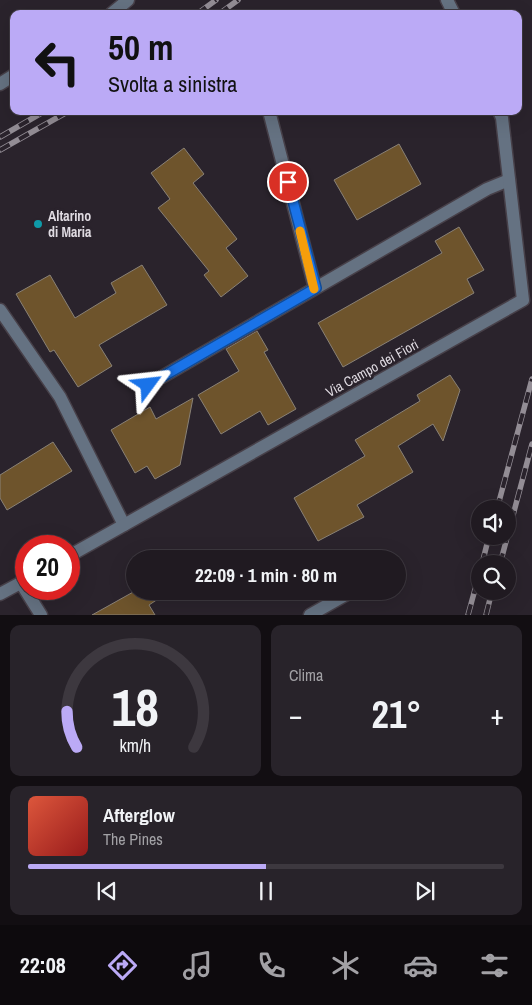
<!DOCTYPE html>
<html lang="it">
<meta charset="utf-8">
<style>
body{margin:0;font-family:"Archivo Narrow",sans-serif;background:#28232a;color:#f1f3f6;height:100vh;display:flex;flex-direction:column;font-size:19px;white-space:nowrap}
*{box-sizing:border-box;margin:0}
p{font-size:16px;color:#a2a1a5}
.icon{flex:none;width:28px;height:28px;fill:none;stroke:currentColor;stroke-width:2;stroke-linecap:round;stroke-linejoin:round}
.map{position:relative;height:615px;overflow:hidden}
.sheet{display:flex;flex-direction:column;gap:10px;padding:10px;background:#120e12;flex:1}
.sheet>*{flex:none}
.hud{position:absolute;left:10px;top:10px;width:512px;height:105px;border-radius:10px;box-shadow:0 5px 20px #0002,0 0 0 1px #3d383f;background:#bbaaf6;color:#111;overflow:hidden}
.fabs{position:absolute;left:471px;top:500px;display:grid;gap:10px}
.fabs a{display:grid;place-items:center;width:45px;height:45px;border-radius:50%;background:#201a21;box-shadow:0 5px 20px #0002,0 0 0 1px #3d383f;font-size:25px}
.speed{position:absolute;left:15px;top:535px;display:flex;gap:10px;font-size:25px;font-weight:700;text-align:center}
.speed>*{display:grid;place-content:center;width:65px;height:65px;border-radius:50%;background:#201a21;box-shadow:0 5px 20px #0002,0 0 0 1px #3d383f;line-height:1}
.speed .limit{border:8px solid #d22;background:#fff;color:#111}
.pin{position:absolute;display:grid;place-items:center;width:42px;height:42px;color:#fff;margin:-21px;border:2px solid #fff;border-radius:50%;box-shadow:0 1px 5px #0007}
.me{position:absolute;width:55px;margin:-28px;rotate:60deg;stroke-linejoin:round;filter:drop-shadow(0 0 4px #0008)}
.turn{display:flex;align-items:center;gap:18px;height:105px;padding:0 15px;font-size:22px}
.turn .icon{width:65px;height:65px;stroke-width:2.5}
.turn b{display:block;font-size:35px;line-height:42px}
.big{font-size:38px;font-weight:700;line-height:1.1}
.sheet .widget{flex:1;display:flex;flex-direction:column;justify-content:center;gap:8px;min-width:0;padding:0 18px;border-radius:10px;background:#28232a}
.sheet .dial{align-items:center;gap:0}
.dial svg{height:130px;overflow:visible;fill:none;stroke:#3d383f;stroke-width:7;stroke-linecap:round;text-anchor:middle}
.dial text{fill:#f1f3f6;stroke:none}
.song{display:flex;align-items:center;gap:15px}
.cover{width:60px;height:60px;border-radius:8px;background:linear-gradient(135deg,hsl(10 70% 55%),hsl(0 70% 35%))}
.played{height:5px;border-radius:2px;background:linear-gradient(90deg,#bbaaf6 50%,#3d383f 50%)}
.keys{display:flex;justify-content:space-around;direction:ltr}
.heat{display:flex;justify-content:space-between;align-items:center;font-size:28px;direction:ltr}
.sheet .tiles{flex:1;display:grid;gap:10px;grid-template-columns:1fr 1fr}
.widget:last-child{grid-column:span 2}
.trip{position:absolute;left:126px;top:550px;width:280px;height:50px;border-radius:25px;background:#201a21;box-shadow:0 5px 20px #0002,0 0 0 1px #3d383f;font-weight:700;line-height:50px;text-align:center}
.dock{display:flex;height:80px;justify-content:space-around;align-items:center;background:#0d0a0d;color:#a2a1a5}
.dock .icon{width:35px;height:35px}
.dock .selected{color:#bbaaf6}
.dock b{font-size:22px;color:#f1f3f6}
.map>svg:first-child{display:block}
</style>
<div class="map">
<svg width="532" height="615" viewBox="0 0 532 615">
<rect width="100%" height="100%" fill="#2a232c"/>
<g fill="#6e542c" stroke="#898176">
<path d="M 399,144 L 421,184 L 357,220 L 334,180 Z"/>
<path d="M 184,148 L 204,174 L 193,183 L 237,239 L 226,248 L 248,276 L 221,297 L 204,275 L 209,271 L 158,208 L 170,199 L 151,173 Z"/>
<path d="M 459,227 L 484,270 L 467,279 L 474,293 L 343,367 L 318,323 L 442,253 L 435,241 Z"/>
<path d="M 142,265 L 167,305 L 99,345 L 112,366 L 78,387 L 54,350 L 50,352 L 16,294 L 50,275 L 75,318 L 116,293 L 111,283 Z"/>
<path d="M 257,331 L 268,350 L 264,352 L 296,409 L 268,425 L 260,411 L 221,434 L 198,395 L 239,371 L 226,349 Z"/>
<path d="M 450,375 L 460,390 L 443,441 L 433,424 L 398,446 L 413,472 L 357,505 L 364,517 L 318,541 L 294,498 L 365,456 L 355,440 L 420,401 L 417,395 Z"/>
<path d="M 193,398 L 180,465 L 155,479 L 147,466 L 135,473 L 111,430 L 150,407 L 156,419 Z"/>
<path d="M 53,442 L 72,471 L 7,510 L 0,498 L 0,475 Z"/>
<path d="M 135,591 L 170,591 L 149,605 L 155,615 L 92,615 Z"/>
</g>
<g fill="none" stroke-linecap="round" stroke-linejoin="round">
<defs>
<g id="minor">
<path d="M 447,0 L 454,14"/>
<path d="M 111,14 L 128,0"/>
<path d="M 0,84 L 14,75"/>
<path d="M 269,111 L 315,288"/>
<path d="M 0,310 L 60,397 L 124,525"/>
<path d="M 148,385 L 487,189 L 509,180"/>
<path d="M 69,556 L 523,300 L 502,118 L 499,111"/>
<path d="M 21,583 L 41,615"/>
<path d="M 0,594 L 26,580"/>
<path d="M 310,615 L 347,594"/>
</g>
</defs>
<use href="#minor" stroke="#474049" stroke-width="15"/>
<use href="#minor" stroke="#657282" stroke-width="12"/>
<defs>
<g id="rail">
<path d="M 197,14 L 216,0"/>
<path d="M 219,14 L 238,0"/>
<path d="M 0,137 L 45,111"/>
<path d="M 0,150 L 69,111"/>
<path d="M 497,509 L 532,379"/>
<path d="M 482,564 L 489,536"/>
<path d="M 500,564 L 532,444"/>
<path d="M 468,615 L 480,571"/>
<path d="M 486,615 L 492,591"/>
</g>
</defs>
<use href="#rail" stroke="#938d95" stroke-width="5.5"/>
<use href="#rail" stroke="#2a232c" stroke-width="4" stroke-dasharray="11" stroke-linecap="butt"/>
</g>
<g fill="none" stroke-linecap="round" stroke-linejoin="round">
<defs>
<path id="route" d="M 148,385 L 316,288 L 288,182"/>
</defs>
<use href="#route" stroke="#114b97" stroke-width="12"/>
<use href="#route" stroke="#1a73e8" stroke-width="9"/>
<path stroke="#f59e0b" stroke-width="9" d="M 300,231 L 314,289"/>
</g>
<circle fill="#0f9aa8" stroke="#2a232c" stroke-width="2" cx="38" cy="224" r="5"/>
<g text-anchor="middle" stroke-width="5" stroke-linejoin="round" paint-order="stroke">
<g font-size="14" font-weight="bold" fill="#dfdae1" stroke="#2a232c" text-anchor="start">
<text x="48" y="221">Altarino<tspan x="48" dy="16">di Maria</tspan></text>
</g>
<g font-size="14" fill="#dfdae1" stroke="#2a232c">
<text transform="translate(372 368) rotate(-29)" y="5">Via Campo dei Fiori</text>
</g>
</g>
</svg>
<div class="fabs">
<a><svg class="icon" aria-label="sound" viewBox="0 0 24 24"><path d="M4 9h4l5-4v14l-5-4H4zM17 9q2 3 0 6"/></svg></a>
<a><svg class="icon" aria-label="search" viewBox="0 0 24 24"><circle cx="10" cy="10" r="6"/><path d="M15 15l6 6"/></svg></a>
</div>
<div class="speed"><div class="limit">20</div></div>
<div class="pin" style="left:288px;top:182px;background:#d93025"><svg class="icon" aria-label="arrive" viewBox="0 0 24 24"><path d="M6 21V4h12l-3 4 3 4H6"/></svg></div>
<svg class="me" style="left:148px;top:385px" viewBox="-20 -20 40 40"><path d="M0-17L14 15 0 8-14 15z" fill="#1a73e8" stroke="#fff" stroke-width="4"/></svg>
<div class="trip">22:09 · 1 min · 80 m</div>
<div class="hud">
<div class="turn"><svg class="icon" aria-label="left" viewBox="0 0 24 24"><path d="M17 20v-9H6M10 6l-5 5 5 5"/></svg><div><b>50 m</b>Svolta a sinistra</div></div>
</div>
</div>
<section class="sheet">
<div class="tiles">
<div class="widget dial"><svg viewBox="0 0 100 80">
<path d="M14 69A42 42 0 1 1 86 69"/>
<path d="M14 69A42 42 0 0 1 8 47" stroke="#bbaaf6"/>
<text x="50" y="56" font-size="32" font-weight="700">18</text>
<text x="50" y="72" font-size="11">km/h</text>
</svg></div>
<div class="widget"><p>Clima</p>
<div class="heat"><a>−</a><b class="big">21°</b><a>+</a></div>
</div>
<div class="widget">
<div class="song"><i class="cover"></i><div><b>Afterglow</b><p>The Pines</p></div></div>
<div class="played"></div>
<div class="keys"><svg class="icon" aria-label="previous" viewBox="0 0 24 24"><path d="M18 5L8 12l10 7zM5 5v14"/></svg><svg class="icon" aria-label="pause" viewBox="0 0 24 24"><path d="M8 5v14M16 5v14"/></svg><svg class="icon" aria-label="next" viewBox="0 0 24 24"><path d="M6 5l10 7-10 7zM19 5v14"/></svg></div>
</div>
</div>
</section>
<nav class="dock">
<b>22:08</b>
<svg class="icon selected" aria-label="directions" viewBox="0 0 24 24"><path d="M12 3l9 9-9 9-9-9zM9 14v-3h6M13 9l2 2-2 2"/></svg>
<svg class="icon" aria-label="music" viewBox="0 0 24 24"><path d="M9 18V5l10-2v13"/><circle cx="6" cy="18" r="3"/><circle cx="16" cy="16" r="3"/></svg>
<svg class="icon" aria-label="phone" viewBox="0 0 24 24"><path d="M5 4h4l2 5-3 2q2 4 5 5l2-3 5 2v4C11 20 4 13 5 4z"/></svg>
<svg class="icon" aria-label="climate" viewBox="0 0 24 24"><path d="M12 3v18M4 7l16 10M4 17L20 7"/></svg>
<svg class="icon" aria-label="car" viewBox="0 0 24 24"><path d="M5 17H2v-5l4-1 3-4h7l3 4 3 1v5h-3M9 17h6M6 11h13"/><circle cx="7" cy="17" r="2"/><circle cx="17" cy="17" r="2"/></svg>
<svg class="icon" aria-label="filters" viewBox="0 0 24 24"><path d="M4 7h16M4 17h16"/><circle cx="9" cy="7" r="2"/><circle cx="15" cy="17" r="2"/></svg>
</nav>
